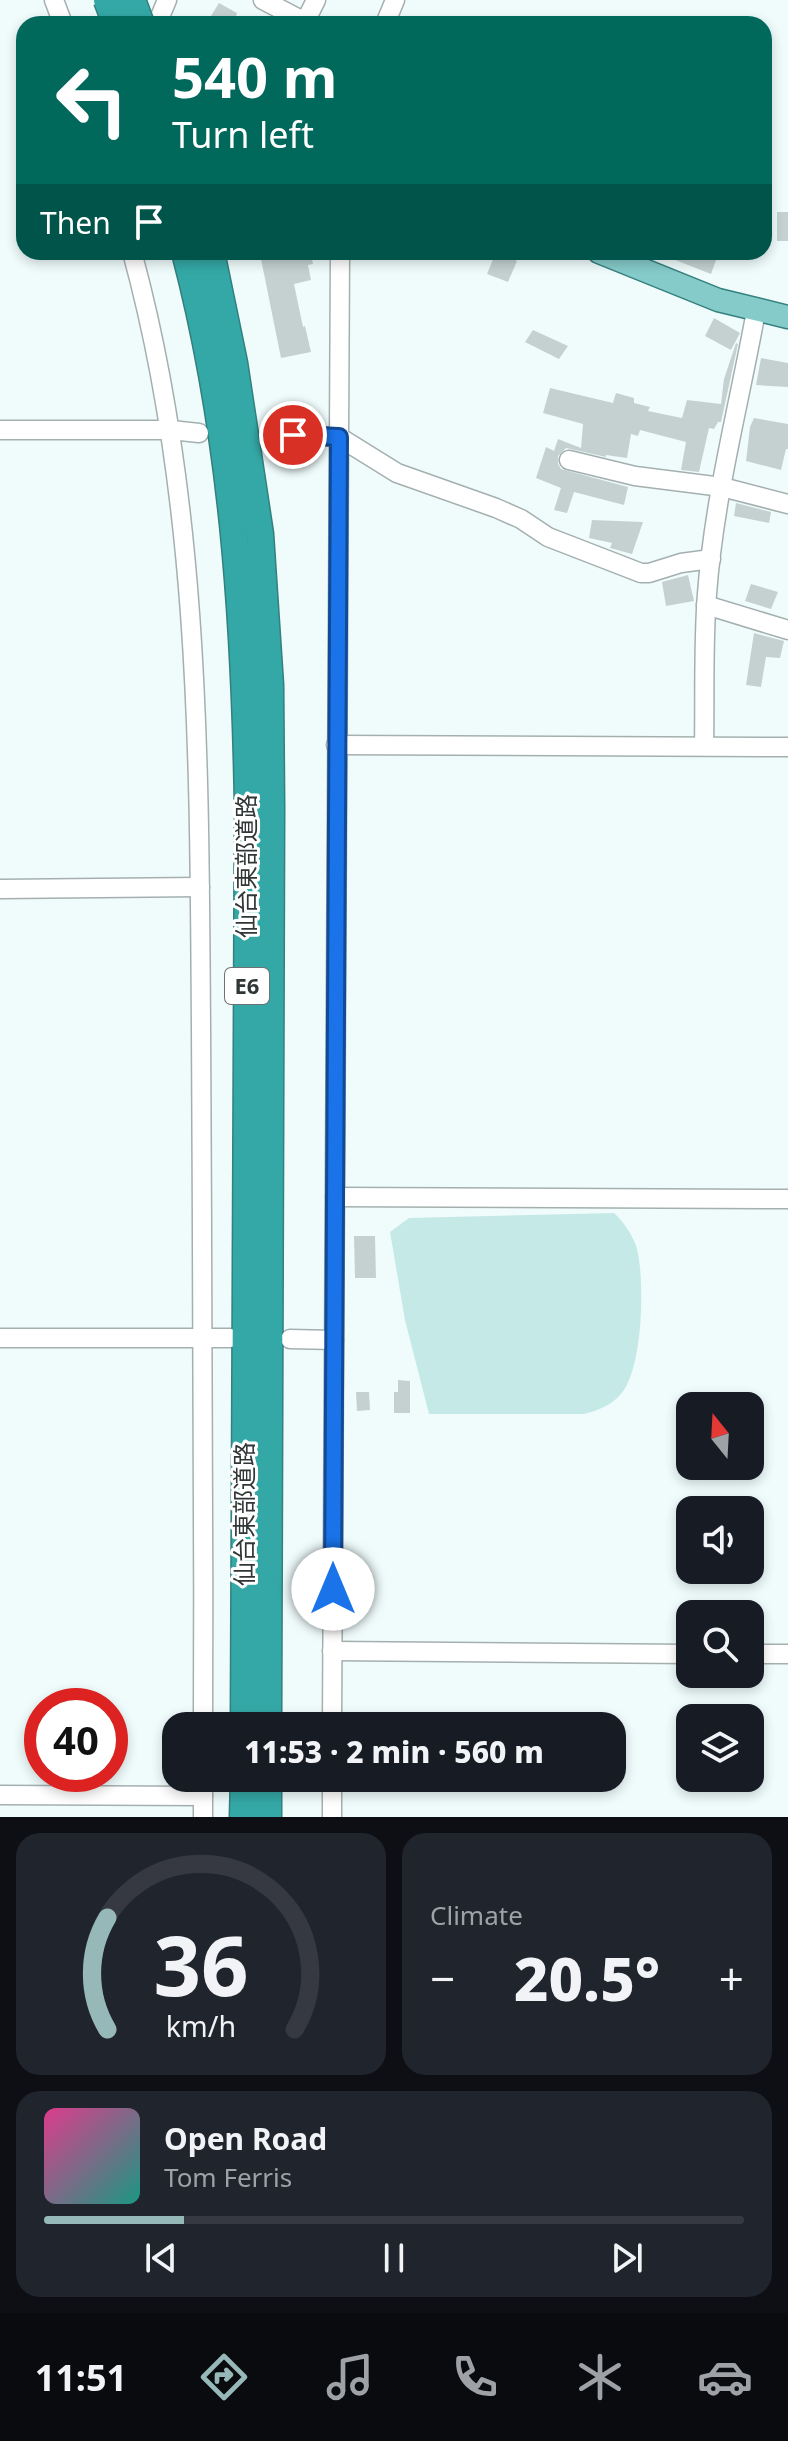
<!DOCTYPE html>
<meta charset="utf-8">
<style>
body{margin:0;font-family:"Noto Sans","Noto Sans JP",sans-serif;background:#20242c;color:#f1f3f6;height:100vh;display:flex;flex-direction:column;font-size:30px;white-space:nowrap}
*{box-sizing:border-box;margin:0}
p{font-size:26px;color:#9ea1a6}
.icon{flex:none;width:44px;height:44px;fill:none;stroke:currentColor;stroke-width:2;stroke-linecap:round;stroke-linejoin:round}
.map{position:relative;height:1817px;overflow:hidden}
.sheet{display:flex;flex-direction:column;gap:16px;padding:16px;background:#0d0f14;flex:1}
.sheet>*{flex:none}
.guide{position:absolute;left:16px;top:16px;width:756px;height:244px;border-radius:24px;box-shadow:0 4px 12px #0003;background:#00695c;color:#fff;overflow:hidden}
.needle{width:52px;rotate:342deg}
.buttons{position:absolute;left:676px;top:1392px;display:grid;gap:16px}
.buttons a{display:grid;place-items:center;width:88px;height:88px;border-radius:16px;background:#171b24;box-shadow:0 4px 12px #0003;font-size:40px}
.speed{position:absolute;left:24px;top:1688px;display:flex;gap:16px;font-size:40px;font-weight:700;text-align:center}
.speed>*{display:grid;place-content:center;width:104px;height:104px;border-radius:50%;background:#171b24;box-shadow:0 4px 12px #0003;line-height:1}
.speed .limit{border:12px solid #d22;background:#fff;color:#111}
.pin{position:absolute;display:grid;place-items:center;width:68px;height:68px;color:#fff;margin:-34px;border:4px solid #fff;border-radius:50%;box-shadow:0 2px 8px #0007}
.me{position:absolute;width:88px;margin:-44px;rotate:0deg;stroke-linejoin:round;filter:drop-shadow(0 0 6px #0008)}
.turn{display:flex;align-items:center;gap:28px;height:168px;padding:0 24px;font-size:36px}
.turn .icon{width:104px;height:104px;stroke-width:2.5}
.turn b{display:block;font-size:56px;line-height:68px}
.then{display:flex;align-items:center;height:76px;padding:0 24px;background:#0003;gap:16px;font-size:30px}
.big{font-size:60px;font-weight:800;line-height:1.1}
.sheet .card{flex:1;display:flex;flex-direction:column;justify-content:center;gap:12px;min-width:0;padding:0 28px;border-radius:24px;background:#20242c}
.sheet .dial{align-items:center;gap:0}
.dial svg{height:208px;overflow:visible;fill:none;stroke:#363941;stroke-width:7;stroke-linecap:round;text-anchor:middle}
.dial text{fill:#f1f3f6;stroke:none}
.song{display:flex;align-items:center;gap:24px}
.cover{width:96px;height:96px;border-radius:12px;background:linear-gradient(135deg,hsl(330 70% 55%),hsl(170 70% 35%))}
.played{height:8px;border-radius:4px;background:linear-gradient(90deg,#96b8b9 20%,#363941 20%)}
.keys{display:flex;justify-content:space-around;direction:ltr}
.heat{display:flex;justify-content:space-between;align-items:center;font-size:44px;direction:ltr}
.sheet .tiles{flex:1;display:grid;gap:16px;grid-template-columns:1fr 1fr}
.card:last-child{grid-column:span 2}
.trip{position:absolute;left:162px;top:1712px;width:464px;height:80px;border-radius:24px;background:#171b24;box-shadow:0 4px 12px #0003;font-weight:800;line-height:80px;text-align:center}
.menu{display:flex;height:128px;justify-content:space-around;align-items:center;background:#090b0e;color:#9ea1a6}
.menu .icon{width:56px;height:56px}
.menu .active{color:#96b8b9}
.menu b{font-size:36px;color:#f1f3f6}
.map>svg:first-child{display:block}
</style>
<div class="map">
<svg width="788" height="1817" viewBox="0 0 788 1817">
<rect width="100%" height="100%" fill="#f0fcfc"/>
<path fill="#c5e9e7" d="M 614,1213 C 623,1221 634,1237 637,1249 C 645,1281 643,1368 621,1394 C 610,1406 599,1410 584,1414 L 429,1414 L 405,1320 L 390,1232 L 409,1218 Z"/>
<g fill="#c5d1d1">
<path d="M 219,3 L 237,13 L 236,16 L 251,24 L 226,24 L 211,16 Z"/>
<rect x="777" y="212" width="11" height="29"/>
<path d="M 270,252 L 311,254 L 313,264 L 308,265 L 311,280 L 294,284 L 303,327 L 305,326 L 311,352 L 281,358 L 260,254 Z"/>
<path d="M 496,252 L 518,252 L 515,260 L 517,261 L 508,282 L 487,274 Z"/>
<path d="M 655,252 L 719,252 L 711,274 Z"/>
<path d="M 714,318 L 740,333 L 731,350 L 705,336 Z"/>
<path d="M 533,330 L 568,346 L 559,359 L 525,342 Z"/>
<path d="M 736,343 L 738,344 L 721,422 L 718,422 L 714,429 L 709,428 L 699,472 L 681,470 L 686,442 L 640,430 L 638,436 L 631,434 L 627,458 L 606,455 L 606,457 L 566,448 L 558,456 L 558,464 L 561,469 L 628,487 L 624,505 L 574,492 L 567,513 L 554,510 L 561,488 L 536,478 L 546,447 L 554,451 L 558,439 L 581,448 L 583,424 L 543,413 L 550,388 L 613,403 L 616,393 L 634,398 L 634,403 L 650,407 L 648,411 L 682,418 L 687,400 L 721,404 L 724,379 Z"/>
<path d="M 761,358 L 788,363 L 788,387 L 756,385 Z"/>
<path d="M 754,418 L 788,424 L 788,449 L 786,449 L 781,470 L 746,461 L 750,427 Z"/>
<path d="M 736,503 L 771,512 L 769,523 L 734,516 Z"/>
<path d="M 592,520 L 643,522 L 632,554 L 610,548 L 612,543 L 589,538 Z"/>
<path d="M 688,575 L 694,601 L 666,606 L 662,582 Z"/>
<path d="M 751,584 L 778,592 L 771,609 L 745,601 Z"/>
<path d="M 754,633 L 784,641 L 780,658 L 766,657 L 761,687 L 746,685 Z"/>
<path d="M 354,1236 L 375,1236 L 376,1278 L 355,1278 Z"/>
<path d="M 398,1380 L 410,1381 L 410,1413 L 394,1413 L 394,1392 L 398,1392 Z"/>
<path d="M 356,1392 L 369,1392 L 370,1410 L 357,1411 Z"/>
</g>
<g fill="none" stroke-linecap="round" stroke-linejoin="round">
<defs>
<g id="minor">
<path d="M 54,0 L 63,24"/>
<path d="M 263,0 L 305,22 L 316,0"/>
<path d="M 157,24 L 167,0"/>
<path d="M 385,24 L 395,0"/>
<path d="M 132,252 C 201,504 199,768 201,1027 C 202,1260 204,1493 203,1726"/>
<path d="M 0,430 L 171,430 L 199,433"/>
<path d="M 270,434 L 339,437 L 397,473 L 496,508 L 521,519 L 548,537 L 641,573 L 649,573 L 681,563 L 711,559"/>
<path d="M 569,460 L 635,476 L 722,487 L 788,504"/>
<path d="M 706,605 L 788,630"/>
<path d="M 336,745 L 788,747"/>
<path d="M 704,746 C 705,696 703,644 707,594 C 714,498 739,405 756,311"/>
<path d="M 0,889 L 200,887"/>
<path d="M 335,1197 L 788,1199"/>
<path d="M 0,1338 L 231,1338"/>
<path d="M 290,1339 L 334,1340"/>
<path d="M 332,1651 L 690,1654"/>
<path d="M 750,1654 L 788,1654"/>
<path d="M 332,1726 L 340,252"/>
<path d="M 203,1778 L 203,1817"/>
<path d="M 0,1795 L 203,1796"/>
<path d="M 332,1817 L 332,1778"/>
</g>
<path id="major" d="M 599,252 L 718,300 L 788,317"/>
<g id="highway">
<path d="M 185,252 C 233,434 245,621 248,808 L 244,1726"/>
<path d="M 211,252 L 234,363 L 260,534 L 270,685 L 271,807 L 268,1726"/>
<path d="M 243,1817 L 244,1778"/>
<path d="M 268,1817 L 268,1778"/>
</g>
</defs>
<use href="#minor" stroke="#a4b0af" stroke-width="21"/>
<use href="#major" stroke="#33807f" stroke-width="25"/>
<use href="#highway" stroke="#33807f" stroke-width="29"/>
<use href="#minor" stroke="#fff" stroke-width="18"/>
<use href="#major" stroke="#85cbca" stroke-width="22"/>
<use href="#highway" stroke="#34a8a6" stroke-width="26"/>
<defs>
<g id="highway-bridge">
<path d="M 107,0 L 116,24"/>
<path d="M 132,0 L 141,24"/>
</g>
</defs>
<use href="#highway-bridge" stroke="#33807f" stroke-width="29" stroke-linecap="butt"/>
<use href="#highway-bridge" stroke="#34a8a6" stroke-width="26"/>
</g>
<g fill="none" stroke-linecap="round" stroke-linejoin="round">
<defs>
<path id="route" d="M 293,435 L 339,437 L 333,1589"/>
</defs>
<use href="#route" stroke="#114b97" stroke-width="20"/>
<use href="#route" stroke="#1a73e8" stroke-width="14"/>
</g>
<g text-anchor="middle" stroke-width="6" stroke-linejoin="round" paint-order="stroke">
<rect fill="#fff" stroke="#6f7272" stroke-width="2" x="225" y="968" width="44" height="36" rx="6"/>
<g font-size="22" font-weight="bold" fill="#313636">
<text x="247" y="994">E6</text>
</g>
<g font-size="24" fill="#313636" stroke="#fff">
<text transform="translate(247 866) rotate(-90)" y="8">仙台東部道路</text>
<text transform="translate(245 1514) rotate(-90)" y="8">仙台東部道路</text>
</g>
</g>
</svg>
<div class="buttons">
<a><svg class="needle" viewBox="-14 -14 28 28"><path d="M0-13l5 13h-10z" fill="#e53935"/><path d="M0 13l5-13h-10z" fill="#9ea1a6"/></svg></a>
<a><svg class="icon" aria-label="sound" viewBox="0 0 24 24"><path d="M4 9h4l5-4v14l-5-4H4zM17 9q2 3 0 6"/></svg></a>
<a><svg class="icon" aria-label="search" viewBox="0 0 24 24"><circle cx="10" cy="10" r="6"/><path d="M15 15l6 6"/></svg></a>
<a><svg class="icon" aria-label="layers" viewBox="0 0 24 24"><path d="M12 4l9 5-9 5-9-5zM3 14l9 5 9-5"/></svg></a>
</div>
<div class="speed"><div class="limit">40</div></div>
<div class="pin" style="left:293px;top:435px;background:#d93025"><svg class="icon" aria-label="arrive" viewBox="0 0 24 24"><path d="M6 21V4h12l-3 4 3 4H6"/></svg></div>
<svg class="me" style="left:333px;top:1589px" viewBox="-20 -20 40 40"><circle r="19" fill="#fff"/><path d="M0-13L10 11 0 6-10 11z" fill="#1a73e8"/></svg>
<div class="trip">11:53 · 2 min · 560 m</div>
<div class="guide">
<div class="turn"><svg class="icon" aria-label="left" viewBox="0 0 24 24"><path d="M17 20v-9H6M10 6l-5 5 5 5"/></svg><div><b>540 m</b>Turn left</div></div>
<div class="then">Then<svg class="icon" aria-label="arrive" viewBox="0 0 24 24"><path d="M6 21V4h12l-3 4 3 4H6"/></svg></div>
</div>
</div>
<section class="sheet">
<div class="tiles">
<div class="card dial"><svg viewBox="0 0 100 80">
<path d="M14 69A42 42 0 1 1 86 69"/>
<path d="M14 69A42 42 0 0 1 14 26" stroke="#96b8b9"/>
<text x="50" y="56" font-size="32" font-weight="700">36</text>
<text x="50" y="72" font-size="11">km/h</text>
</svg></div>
<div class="card"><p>Climate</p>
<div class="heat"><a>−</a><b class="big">20.5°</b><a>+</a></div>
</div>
<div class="card">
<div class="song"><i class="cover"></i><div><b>Open Road</b><p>Tom Ferris</p></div></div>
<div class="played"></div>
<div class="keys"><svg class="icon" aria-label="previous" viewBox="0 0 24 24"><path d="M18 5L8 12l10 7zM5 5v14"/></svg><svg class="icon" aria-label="pause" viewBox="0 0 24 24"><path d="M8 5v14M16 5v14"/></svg><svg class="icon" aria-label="next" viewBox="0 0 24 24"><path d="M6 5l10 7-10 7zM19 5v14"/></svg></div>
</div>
</div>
</section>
<nav class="menu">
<b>11:51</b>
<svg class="icon active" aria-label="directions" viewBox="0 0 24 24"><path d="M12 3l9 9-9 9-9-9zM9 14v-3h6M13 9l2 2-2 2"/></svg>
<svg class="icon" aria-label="music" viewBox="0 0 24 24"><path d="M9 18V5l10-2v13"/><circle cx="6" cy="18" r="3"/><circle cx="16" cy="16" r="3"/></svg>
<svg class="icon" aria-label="phone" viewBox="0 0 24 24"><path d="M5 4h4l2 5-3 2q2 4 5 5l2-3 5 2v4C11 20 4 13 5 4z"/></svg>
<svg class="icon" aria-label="climate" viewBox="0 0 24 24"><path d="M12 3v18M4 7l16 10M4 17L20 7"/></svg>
<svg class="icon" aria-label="car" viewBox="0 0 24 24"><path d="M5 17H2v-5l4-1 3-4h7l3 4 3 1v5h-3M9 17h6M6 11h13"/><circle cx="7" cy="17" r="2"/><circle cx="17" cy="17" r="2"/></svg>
</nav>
